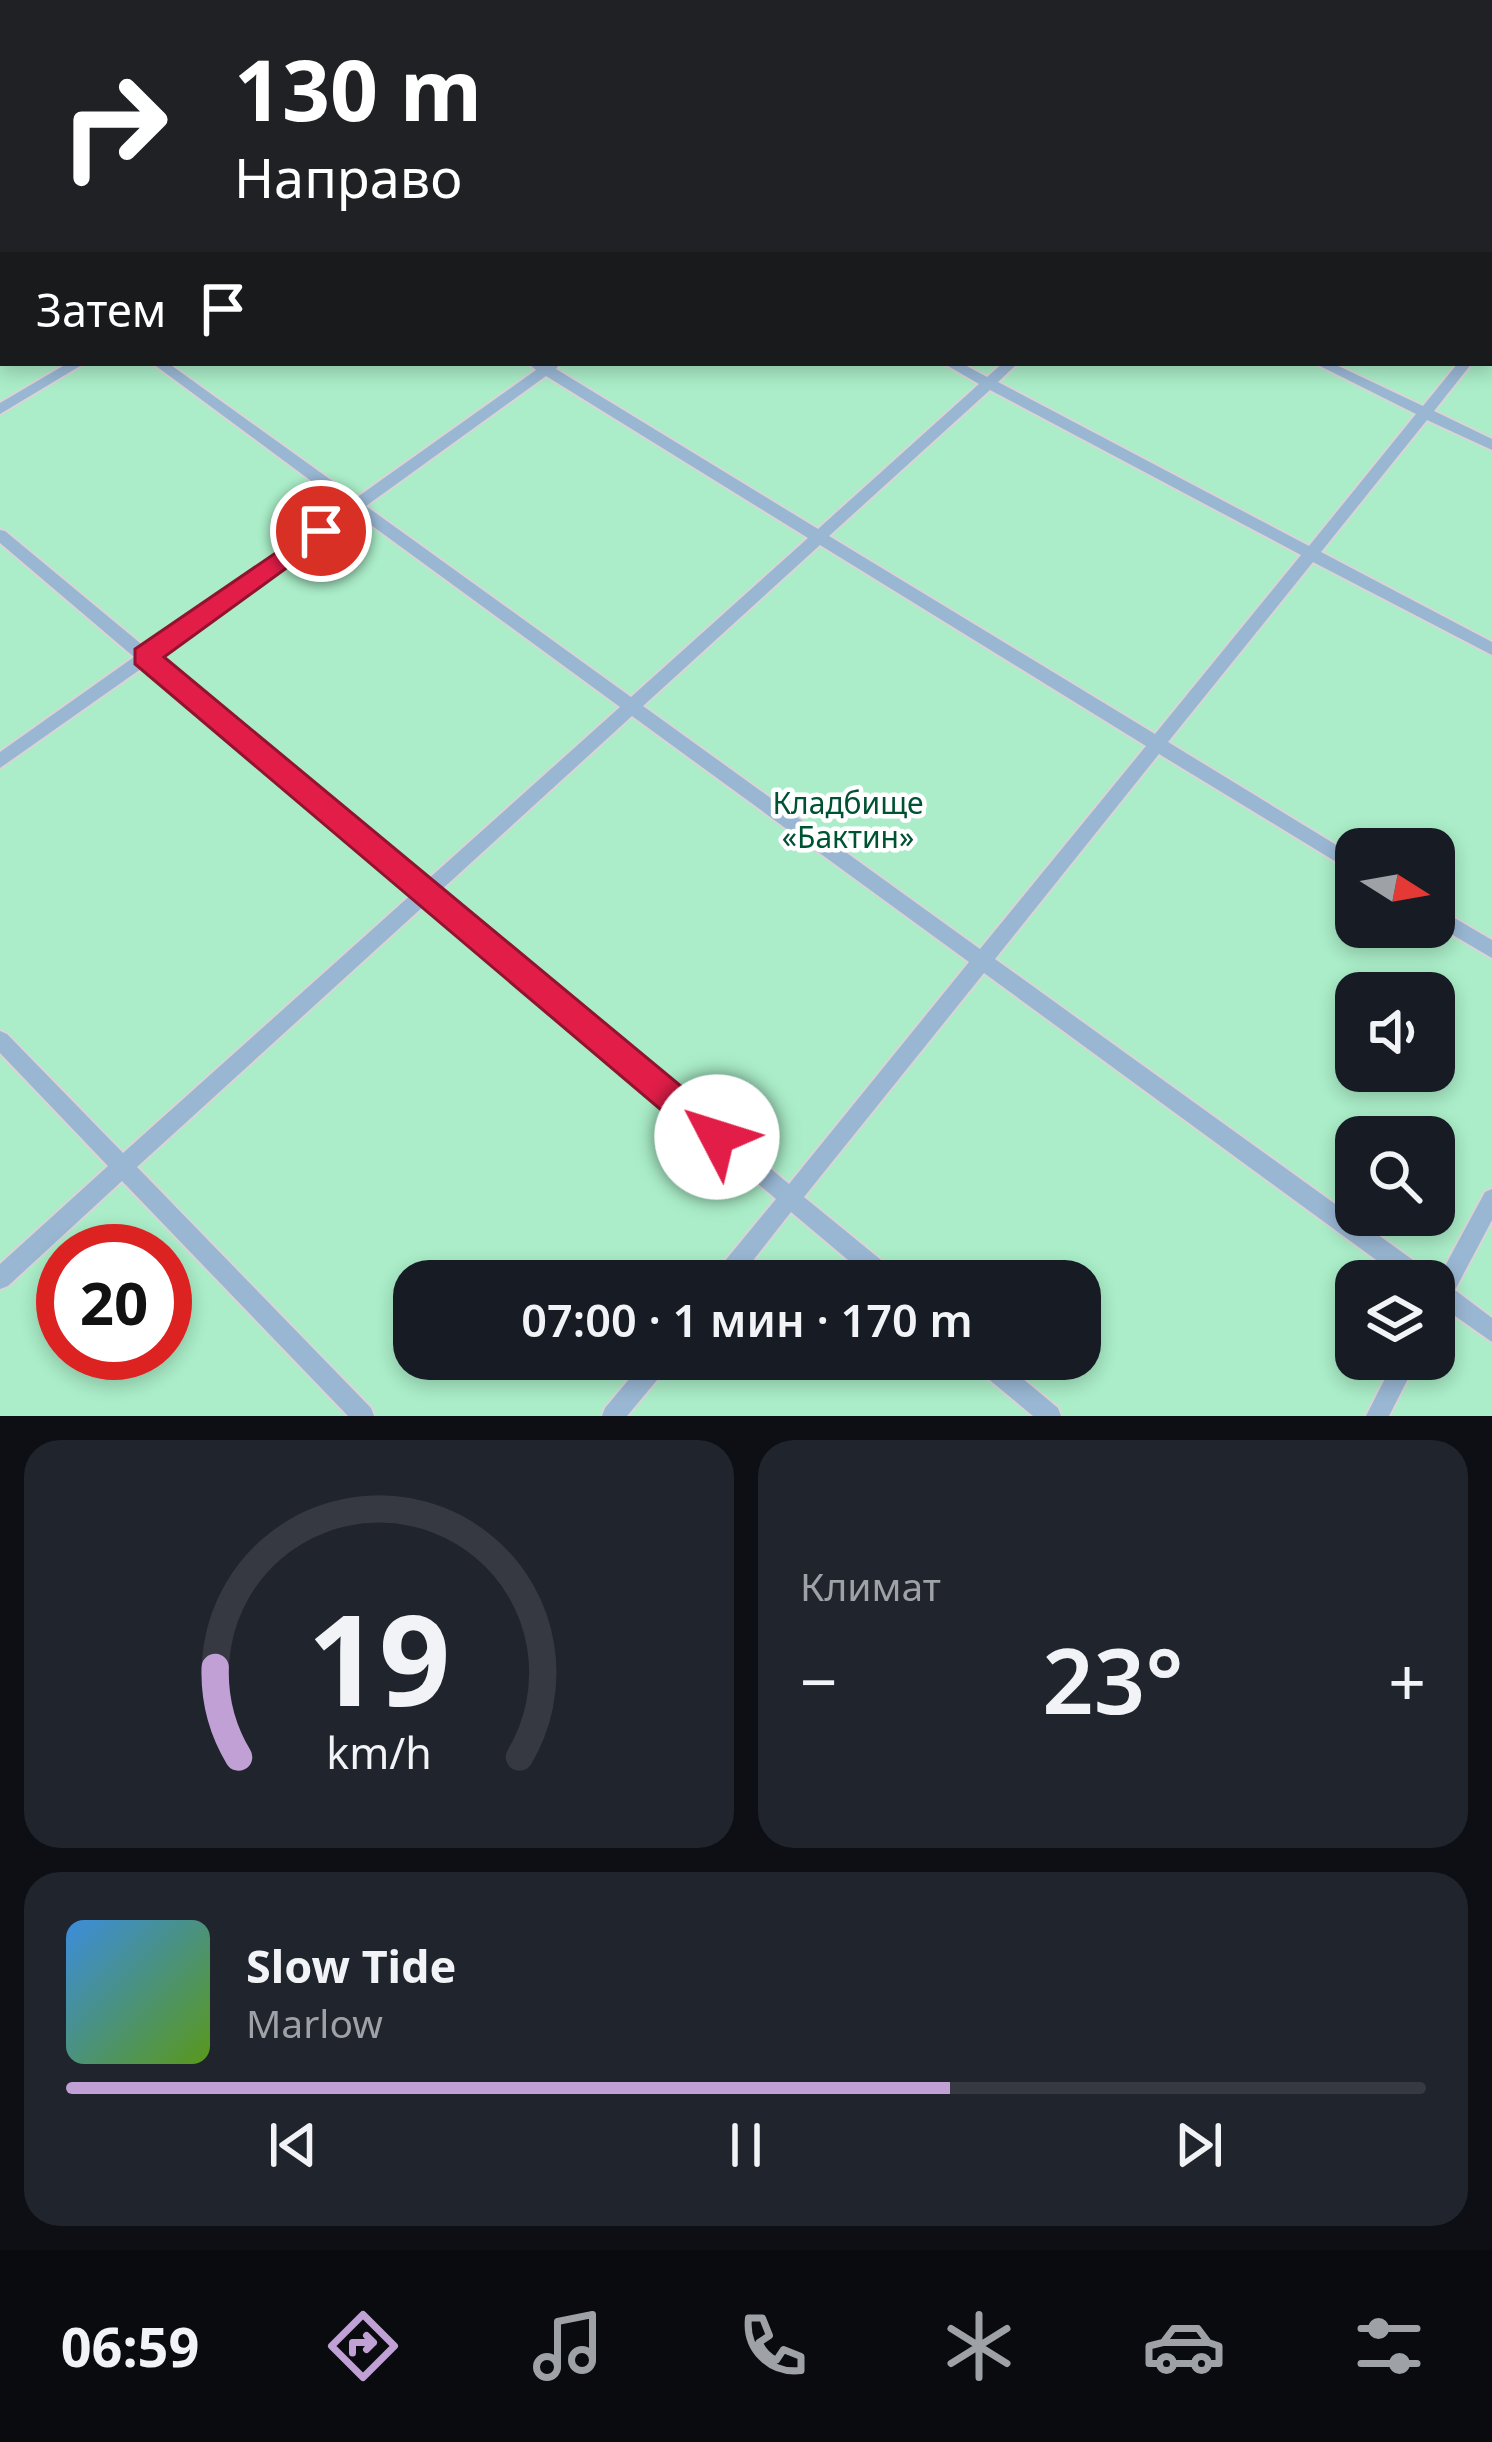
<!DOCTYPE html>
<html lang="ru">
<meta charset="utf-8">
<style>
body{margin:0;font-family:"Noto Sans",sans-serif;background:#20242c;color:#f1f3f6;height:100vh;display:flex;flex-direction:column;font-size:45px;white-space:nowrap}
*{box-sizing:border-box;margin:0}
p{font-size:39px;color:#9ea1a6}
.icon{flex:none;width:66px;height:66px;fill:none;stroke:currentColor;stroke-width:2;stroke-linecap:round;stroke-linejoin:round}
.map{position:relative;height:1416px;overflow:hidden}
.sheet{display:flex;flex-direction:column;gap:24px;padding:24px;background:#0d0f14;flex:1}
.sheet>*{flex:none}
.hud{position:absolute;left:0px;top:0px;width:1494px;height:366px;box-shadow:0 6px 18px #0003;background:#202124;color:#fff;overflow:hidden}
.needle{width:78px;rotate:101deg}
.buttons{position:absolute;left:1335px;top:828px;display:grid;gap:24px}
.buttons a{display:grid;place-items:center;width:120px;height:120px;border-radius:24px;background:#171b24;box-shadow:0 6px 18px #0003;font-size:60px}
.speed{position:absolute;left:36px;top:1224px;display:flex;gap:24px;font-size:60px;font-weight:700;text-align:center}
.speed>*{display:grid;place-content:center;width:156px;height:156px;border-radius:50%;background:#171b24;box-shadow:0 6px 18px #0003;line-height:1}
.speed .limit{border:18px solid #d22;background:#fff;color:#111}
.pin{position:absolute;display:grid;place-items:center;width:102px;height:102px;color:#fff;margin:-51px;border:6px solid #fff;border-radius:50%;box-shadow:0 3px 12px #0007}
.me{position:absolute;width:132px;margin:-66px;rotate:310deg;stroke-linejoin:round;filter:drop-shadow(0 0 9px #0008)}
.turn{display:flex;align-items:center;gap:42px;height:252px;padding:0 36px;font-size:54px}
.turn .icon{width:156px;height:156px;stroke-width:2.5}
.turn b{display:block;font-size:84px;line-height:102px}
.then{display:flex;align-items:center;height:114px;padding:0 36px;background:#0003;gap:24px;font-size:45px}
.big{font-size:90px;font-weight:600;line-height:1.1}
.sheet .widget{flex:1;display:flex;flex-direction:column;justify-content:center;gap:18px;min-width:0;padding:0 42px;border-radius:36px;background:#20242c}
.sheet .dial{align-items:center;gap:0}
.dial svg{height:312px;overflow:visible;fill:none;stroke:#363941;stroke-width:7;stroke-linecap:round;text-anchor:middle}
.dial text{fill:#f1f3f6;stroke:none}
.song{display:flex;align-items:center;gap:36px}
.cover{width:144px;height:144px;border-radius:18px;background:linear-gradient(135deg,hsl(210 70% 55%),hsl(90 70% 35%))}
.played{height:12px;border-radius:6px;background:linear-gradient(90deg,#c0a0d5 65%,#363941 65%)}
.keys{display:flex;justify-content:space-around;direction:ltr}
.heat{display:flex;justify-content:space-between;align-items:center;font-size:66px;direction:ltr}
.sheet .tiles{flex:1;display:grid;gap:24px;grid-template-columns:1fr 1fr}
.widget:last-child{grid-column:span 2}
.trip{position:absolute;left:393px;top:1260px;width:708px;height:120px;border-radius:36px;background:#171b24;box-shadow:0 6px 18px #0003;font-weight:600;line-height:120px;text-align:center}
.tab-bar{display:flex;height:192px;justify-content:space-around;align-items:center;background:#090b0e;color:#9ea1a6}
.tab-bar .icon{width:84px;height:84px}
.tab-bar .selected{color:#c0a0d5}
.tab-bar b{font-size:54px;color:#f1f3f6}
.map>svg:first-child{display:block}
</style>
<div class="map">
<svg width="1492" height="1416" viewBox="0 0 1492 1416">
<rect width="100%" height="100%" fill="#fdfaf9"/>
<path fill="#aaedc8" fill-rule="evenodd" d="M 0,0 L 1492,0 L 1492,1416 L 0,1416 ZM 3,3 L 1491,3 L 1491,363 L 3,363 ZM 1356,849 L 1434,849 L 1434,927 L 1356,927 ZM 1356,993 L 1434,993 L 1434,1071 L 1356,1071 ZM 1356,1137 L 1434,1137 L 1434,1215 L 1356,1215 ZM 63,1251 L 165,1251 L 165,1353 L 63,1353 ZM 414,1281 L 1080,1281 L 1080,1359 L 414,1359 ZM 1356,1281 L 1434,1281 L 1434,1359 L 1356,1359 Z"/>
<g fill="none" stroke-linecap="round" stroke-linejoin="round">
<defs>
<g id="lane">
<path d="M 267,0 L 280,0 L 282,3 L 269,3 Z"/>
<path d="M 334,0 L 347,0 L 344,3 L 331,3 Z"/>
<path d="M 609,0 L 622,0 L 620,3 L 607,3 Z"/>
<path d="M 739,0 L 752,0 L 750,3 L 737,3 Z"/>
<path d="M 832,0 L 847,0 L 850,3 L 835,3 Z"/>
<path d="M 1055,0 L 1067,0 L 1065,3 L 1053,3 Z"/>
<path d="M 1134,0 L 1148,0 L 1151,3 L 1137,3 Z"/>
<path d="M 1406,0 L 1418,0 L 1416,3 L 1404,3 Z"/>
<rect x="0" y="32" width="3" height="8"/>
<rect x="1491" y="133" width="1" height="8"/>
<path d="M 3,168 L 3,177 L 0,178 L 0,169 Z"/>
<path d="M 0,243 L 3,244 L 3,253 L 0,252 Z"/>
<rect x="1491" y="275" width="1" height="8"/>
<path d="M 1492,326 L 1492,335 L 1491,335 L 1491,326 Z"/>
<path d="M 68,363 L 85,363 L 0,414 L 0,403 Z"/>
<path d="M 152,363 L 168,363 L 356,498 L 536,370 L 528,363 L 560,363 L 556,369 L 818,529 L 979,384 L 943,363 L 961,363 L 987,377 L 1003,363 L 1018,363 L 998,382 L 1309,546 L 1416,414 L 1314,363 L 1332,363 L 1423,406 L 1458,363 L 1472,363 L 1434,411 L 1492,439 L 1492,450 L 1427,420 L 1321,552 L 1492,642 L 1492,655 L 1313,562 L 1168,742 L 1356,857 L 1356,874 L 1159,754 L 995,959 L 1431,1273 L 1433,1279 L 1438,1279 L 1485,1192 L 1492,1189 L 1492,1220 L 1455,1290 L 1492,1318 L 1492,1342 L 1445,1309 L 1442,1316 L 1434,1319 L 1434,1281 L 1405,1281 L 984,973 L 804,1197 L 897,1273 L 900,1281 L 873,1281 L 791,1212 L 737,1281 L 712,1281 L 715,1273 L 776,1199 L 426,904 L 137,1167 L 371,1408 L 374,1416 L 348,1416 L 122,1181 L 8,1286 L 0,1289 L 0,1264 L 108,1166 L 0,1053 L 0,1031 L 7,1034 L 123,1153 L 413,893 L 145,666 L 0,768 L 0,752 L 134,657 L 0,543 L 0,530 L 5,531 L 146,648 L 345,506 ZM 546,376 L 808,538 L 631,697 L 366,506 ZM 990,390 L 1301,555 L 1155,734 L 829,536 ZM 356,514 L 620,707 L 426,881 L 157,657 ZM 820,545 L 1146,746 L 980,949 L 643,706 ZM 632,716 L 969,962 L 789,1184 L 439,892 Z"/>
<path d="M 1434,906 L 1492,940 L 1492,958 L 1434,924 Z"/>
<path d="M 646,1359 L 671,1359 L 668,1367 L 627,1416 L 602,1416 L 605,1408 Z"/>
<path d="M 971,1359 L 999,1359 L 1058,1408 L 1061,1416 L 1033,1416 L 974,1367 Z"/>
<path d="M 1395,1359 L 1418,1359 L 1389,1416 L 1366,1416 Z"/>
</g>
</defs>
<use href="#lane" stroke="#d8d5d4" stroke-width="4"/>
<use href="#lane" fill="#99b7d3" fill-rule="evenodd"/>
</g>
<path fill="#e11d48" stroke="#92132f" stroke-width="3" d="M 321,522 L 329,524 L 329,537 L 164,657 L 729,1126 L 734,1137 L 729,1148 L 717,1153 L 706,1148 L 135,664 L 135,649 Z"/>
<g text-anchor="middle" stroke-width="9" stroke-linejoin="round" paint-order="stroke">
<g font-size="30" fill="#005234" stroke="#fff">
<text x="848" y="814">Кладбище<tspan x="848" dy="34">«Бактин»</tspan></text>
</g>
</g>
</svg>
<div class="buttons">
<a><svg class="needle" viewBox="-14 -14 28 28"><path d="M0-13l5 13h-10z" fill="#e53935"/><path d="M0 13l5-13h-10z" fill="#9ea1a6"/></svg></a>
<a><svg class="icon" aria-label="sound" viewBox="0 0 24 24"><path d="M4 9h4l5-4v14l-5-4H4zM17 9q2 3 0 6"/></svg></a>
<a><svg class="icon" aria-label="search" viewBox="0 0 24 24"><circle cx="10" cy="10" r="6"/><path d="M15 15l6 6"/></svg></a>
<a><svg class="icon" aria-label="layers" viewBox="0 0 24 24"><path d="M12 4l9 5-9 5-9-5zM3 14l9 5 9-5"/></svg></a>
</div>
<div class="speed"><div class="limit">20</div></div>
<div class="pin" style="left:321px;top:531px;background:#d93025"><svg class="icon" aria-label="arrive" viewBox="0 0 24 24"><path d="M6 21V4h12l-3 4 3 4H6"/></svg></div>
<svg class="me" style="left:717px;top:1137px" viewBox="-20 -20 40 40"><circle r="19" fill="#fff"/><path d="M0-13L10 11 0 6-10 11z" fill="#e11d48"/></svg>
<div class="trip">07:00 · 1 мин · 170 m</div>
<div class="hud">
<div class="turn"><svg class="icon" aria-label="right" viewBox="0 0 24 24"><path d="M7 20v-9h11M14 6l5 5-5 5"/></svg><div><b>130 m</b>Направо</div></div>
<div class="then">Затем<svg class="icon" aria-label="arrive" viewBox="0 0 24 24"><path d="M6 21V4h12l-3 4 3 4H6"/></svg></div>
</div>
</div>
<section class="sheet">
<div class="tiles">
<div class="widget dial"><svg viewBox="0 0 100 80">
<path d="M14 69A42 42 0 1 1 86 69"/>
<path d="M14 69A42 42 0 0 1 8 46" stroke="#c0a0d5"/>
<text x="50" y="56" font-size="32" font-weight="700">19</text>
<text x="50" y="72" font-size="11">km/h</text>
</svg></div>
<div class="widget"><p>Климат</p>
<div class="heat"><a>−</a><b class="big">23°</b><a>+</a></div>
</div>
<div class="widget">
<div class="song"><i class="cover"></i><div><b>Slow Tide</b><p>Marlow</p></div></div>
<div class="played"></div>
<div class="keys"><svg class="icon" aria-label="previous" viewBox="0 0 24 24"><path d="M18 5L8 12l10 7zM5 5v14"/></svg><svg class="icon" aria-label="pause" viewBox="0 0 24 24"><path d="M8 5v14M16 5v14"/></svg><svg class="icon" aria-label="next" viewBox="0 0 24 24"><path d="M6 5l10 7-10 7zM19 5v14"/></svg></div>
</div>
</div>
</section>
<nav class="tab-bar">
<b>06:59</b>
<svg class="icon selected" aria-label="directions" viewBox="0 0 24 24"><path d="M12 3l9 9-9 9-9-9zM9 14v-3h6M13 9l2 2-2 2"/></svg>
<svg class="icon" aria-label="music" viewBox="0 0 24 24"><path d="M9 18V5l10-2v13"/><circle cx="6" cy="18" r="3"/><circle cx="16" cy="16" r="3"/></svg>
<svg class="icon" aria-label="phone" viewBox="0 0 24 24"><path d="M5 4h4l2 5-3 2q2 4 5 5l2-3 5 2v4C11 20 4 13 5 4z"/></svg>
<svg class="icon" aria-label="climate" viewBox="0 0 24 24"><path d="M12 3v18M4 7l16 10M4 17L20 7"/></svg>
<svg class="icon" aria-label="car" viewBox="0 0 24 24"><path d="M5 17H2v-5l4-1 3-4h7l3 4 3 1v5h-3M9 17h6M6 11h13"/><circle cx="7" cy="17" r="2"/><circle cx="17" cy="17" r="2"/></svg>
<svg class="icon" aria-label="filters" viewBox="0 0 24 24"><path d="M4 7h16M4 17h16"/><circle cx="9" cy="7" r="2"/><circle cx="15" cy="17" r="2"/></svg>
</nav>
